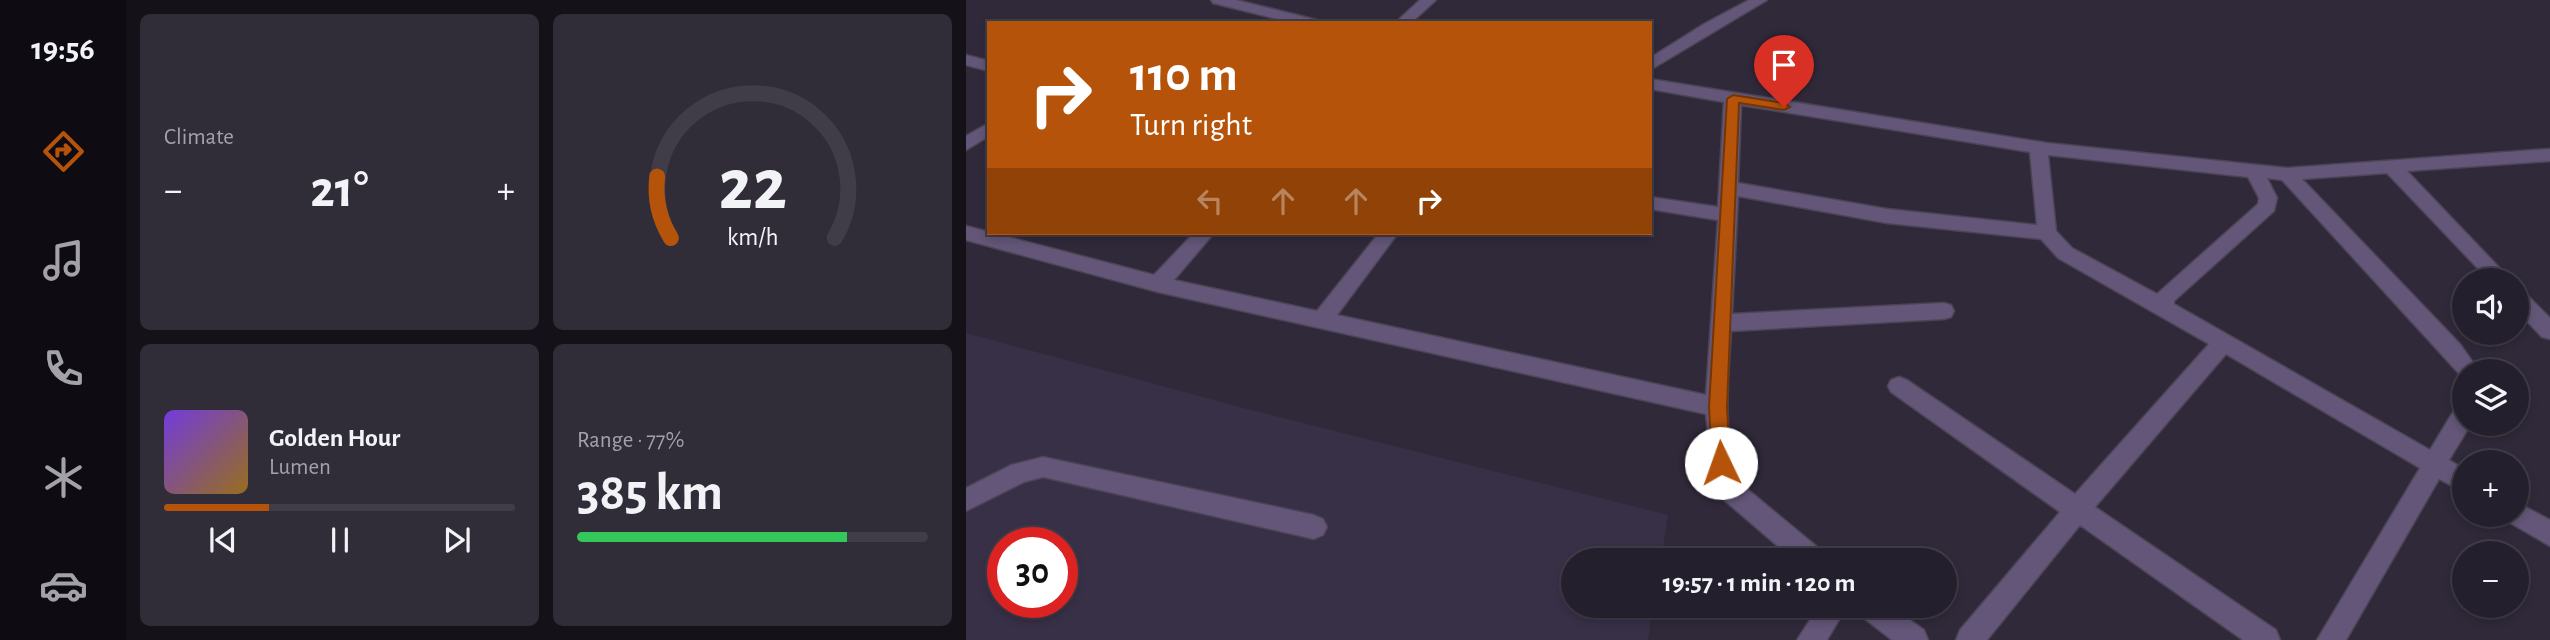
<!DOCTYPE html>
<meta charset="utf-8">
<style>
body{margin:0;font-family:"Alegreya Sans",sans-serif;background:#302c38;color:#f1f3f6;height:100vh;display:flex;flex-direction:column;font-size:26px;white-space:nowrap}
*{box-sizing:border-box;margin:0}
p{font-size:23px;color:#a3a2a9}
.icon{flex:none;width:38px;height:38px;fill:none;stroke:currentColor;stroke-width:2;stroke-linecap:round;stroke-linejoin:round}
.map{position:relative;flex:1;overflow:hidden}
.drawer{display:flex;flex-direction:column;gap:14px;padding:14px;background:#141118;width:840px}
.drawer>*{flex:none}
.hud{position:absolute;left:21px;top:21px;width:665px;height:214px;border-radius:0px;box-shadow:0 4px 10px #0003,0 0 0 2px #413d48;background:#b45309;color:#fff;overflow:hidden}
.controls{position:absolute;left:1486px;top:268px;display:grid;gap:14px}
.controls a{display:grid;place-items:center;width:77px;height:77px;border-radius:50%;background:#241f2c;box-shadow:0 4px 10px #0003,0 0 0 2px #413d48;font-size:35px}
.speed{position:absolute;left:21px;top:527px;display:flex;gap:14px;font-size:35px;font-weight:700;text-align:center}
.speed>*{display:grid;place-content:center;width:91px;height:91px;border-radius:50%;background:#241f2c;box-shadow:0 4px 10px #0003,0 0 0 2px #413d48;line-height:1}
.speed .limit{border:10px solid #d22;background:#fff;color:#111}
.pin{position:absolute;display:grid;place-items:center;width:60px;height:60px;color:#fff;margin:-72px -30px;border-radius:50% 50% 50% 0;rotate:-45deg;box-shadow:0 0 7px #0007}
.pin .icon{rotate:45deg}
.me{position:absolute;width:77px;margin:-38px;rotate:357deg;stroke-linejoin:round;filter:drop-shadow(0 0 5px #0008)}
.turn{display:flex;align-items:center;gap:24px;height:147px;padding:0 28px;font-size:32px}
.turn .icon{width:91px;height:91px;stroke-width:2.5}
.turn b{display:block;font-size:49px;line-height:60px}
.lanes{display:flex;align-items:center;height:66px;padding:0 28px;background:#0003;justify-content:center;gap:35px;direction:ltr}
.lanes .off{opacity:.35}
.big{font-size:52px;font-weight:700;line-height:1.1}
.drawer .widget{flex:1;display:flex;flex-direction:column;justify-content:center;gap:10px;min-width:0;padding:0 24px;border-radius:10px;background:#302c38}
.drawer .dial{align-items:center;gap:0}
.dial svg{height:182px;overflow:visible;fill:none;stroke:#413d48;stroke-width:7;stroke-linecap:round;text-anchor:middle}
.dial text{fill:#f1f3f6;stroke:none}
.song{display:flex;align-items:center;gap:21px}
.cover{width:84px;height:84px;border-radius:10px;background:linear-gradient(135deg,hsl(260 70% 55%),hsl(40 70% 35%))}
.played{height:7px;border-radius:4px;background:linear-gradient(90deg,#b45309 30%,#413d48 30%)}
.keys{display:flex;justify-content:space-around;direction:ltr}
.heat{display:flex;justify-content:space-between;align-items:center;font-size:38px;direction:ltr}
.charge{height:10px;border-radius:5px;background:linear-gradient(90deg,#34c759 77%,#413d48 0)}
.drawer .tiles{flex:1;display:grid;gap:14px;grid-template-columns:repeat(2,1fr)}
.trip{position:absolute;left:595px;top:548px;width:396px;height:70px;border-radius:35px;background:#241f2c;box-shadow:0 4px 10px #0003,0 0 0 2px #413d48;font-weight:700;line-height:70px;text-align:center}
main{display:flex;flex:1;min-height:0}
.menu{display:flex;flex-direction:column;width:126px;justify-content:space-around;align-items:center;background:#0e0c12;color:#a3a2a9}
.menu .icon{width:49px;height:49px}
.menu .active{color:#b45309}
.menu b{font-size:32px;color:#f1f3f6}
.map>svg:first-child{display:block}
</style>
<main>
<nav class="menu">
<b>19:56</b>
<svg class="icon active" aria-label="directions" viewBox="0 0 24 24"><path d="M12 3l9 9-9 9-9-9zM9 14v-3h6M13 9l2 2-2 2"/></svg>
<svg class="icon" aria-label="music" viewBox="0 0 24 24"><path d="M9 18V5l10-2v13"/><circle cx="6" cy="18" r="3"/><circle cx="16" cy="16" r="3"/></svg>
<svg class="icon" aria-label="phone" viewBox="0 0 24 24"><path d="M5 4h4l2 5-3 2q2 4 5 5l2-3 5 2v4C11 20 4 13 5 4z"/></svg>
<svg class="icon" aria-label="climate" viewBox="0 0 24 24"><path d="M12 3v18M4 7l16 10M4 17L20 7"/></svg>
<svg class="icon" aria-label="car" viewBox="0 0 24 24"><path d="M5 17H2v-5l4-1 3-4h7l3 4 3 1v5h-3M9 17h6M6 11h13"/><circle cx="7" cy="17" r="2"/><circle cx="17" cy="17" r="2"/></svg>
</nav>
<section class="drawer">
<div class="tiles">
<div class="widget"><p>Climate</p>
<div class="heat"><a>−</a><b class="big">21°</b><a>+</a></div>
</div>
<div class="widget dial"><svg viewBox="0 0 100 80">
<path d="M14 69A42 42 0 1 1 86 69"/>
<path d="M14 69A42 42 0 0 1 8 42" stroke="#b45309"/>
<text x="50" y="56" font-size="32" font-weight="700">22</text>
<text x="50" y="72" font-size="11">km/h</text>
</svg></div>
<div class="widget">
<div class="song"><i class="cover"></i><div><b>Golden Hour</b><p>Lumen</p></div></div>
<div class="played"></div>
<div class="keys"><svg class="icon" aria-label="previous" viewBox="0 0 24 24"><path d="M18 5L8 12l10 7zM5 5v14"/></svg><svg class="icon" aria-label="pause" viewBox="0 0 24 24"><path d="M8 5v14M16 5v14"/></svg><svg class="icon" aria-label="next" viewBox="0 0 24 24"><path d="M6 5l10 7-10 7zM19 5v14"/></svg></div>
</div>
<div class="widget"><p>Range · 77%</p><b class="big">385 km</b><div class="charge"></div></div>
</div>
</section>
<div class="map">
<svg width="1584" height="640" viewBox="0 0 1584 640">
<rect width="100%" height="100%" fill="#30293a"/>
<path fill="#383047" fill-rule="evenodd" d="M 0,333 L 281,409 L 702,515 L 695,560 L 607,560 L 607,606 L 687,606 L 682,640 L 0,640 ZM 37,542 L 96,542 L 96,602 L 37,602 Z"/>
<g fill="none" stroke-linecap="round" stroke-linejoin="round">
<defs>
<g id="minor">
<path d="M 245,0 L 270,0 L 351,20 L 353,23 L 327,23 L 247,3 Z"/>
<path d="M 454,0 L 470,0 L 445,23 L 429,23 Z"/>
<path d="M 783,0 L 801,0 L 684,70 L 684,58 L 738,24 Z"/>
<path d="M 0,55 L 23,61 L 23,71 L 0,65 Z"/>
<path d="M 684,79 L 1081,143 L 1321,168 L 1584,149 L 1584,161 L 1441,171 L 1545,280 L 1523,280 L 1421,173 L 1336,179 L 1494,344 L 1513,371 L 1498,371 L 1498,379 L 1316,180 L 1301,178 L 1311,198 L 1308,211 L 1208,301 L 1208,304 L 1464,450 L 1490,407 L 1498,404 L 1498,424 L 1505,424 L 1483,460 L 1498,469 L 1498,492 L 1473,479 L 1380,640 L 1351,640 L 1454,468 L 1260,354 L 1129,507 L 1310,630 L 1314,640 L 1277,640 L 1114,525 L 1021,640 L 990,640 L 994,630 L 1094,512 L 925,392 L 922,386 L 925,380 L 933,377 L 941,380 L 1109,494 L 1243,344 L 1092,258 L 1075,239 L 921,223 L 772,196 L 766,314 L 978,303 L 985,305 L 988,311 L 985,317 L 978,319 L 765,331 C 762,380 755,437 775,484 L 856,551 L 860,560 L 828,560 L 757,499 L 746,472 L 740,414 L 192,292 L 0,240 L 0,226 L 188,275 L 228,233 L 248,233 L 208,280 L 351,311 L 413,233 L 432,233 L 371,315 L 740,395 L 752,220 L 684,209 L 684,197 L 752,207 L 758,102 L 684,89 ZM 775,105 L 1064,152 L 1071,225 L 921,209 L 772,183 ZM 1082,155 L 1282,177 L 1293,198 L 1292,204 L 1191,294 L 1106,248 L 1090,231 Z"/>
<path d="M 23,123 L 23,136 L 0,150 L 0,136 Z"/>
<path d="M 1550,288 L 1557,291 L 1584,318 L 1584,339 L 1576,337 L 1550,310 Z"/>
<path d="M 77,457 L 348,515 L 357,519 L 361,527 L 357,535 L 348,539 L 77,477 L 58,482 L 0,511 L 0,488 L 45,465 Z"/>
<path d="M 1550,502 L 1584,520 L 1584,546 L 1541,521 L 1538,514 L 1550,514 Z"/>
<path d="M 853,606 L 881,606 L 861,640 L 831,640 Z"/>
<path d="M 890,606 L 924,606 L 958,630 L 962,640 L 926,640 L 894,615 Z"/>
</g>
</defs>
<use href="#minor" stroke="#4a4454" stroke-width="3"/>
<use href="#minor" fill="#635678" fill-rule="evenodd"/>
</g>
<path fill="#b45309" stroke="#753606" stroke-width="2" d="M 767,95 L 818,103 L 824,107 L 818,110 L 773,103 L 761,407 L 764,463 L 762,468 L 755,470 L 749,468 L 746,463 L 743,407 L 761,99 Z"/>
</svg>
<div class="controls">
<a><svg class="icon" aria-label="sound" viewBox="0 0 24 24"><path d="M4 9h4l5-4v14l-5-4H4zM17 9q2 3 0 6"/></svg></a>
<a><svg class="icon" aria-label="layers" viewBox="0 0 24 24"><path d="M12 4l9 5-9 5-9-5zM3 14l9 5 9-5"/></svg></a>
<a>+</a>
<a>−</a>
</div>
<div class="speed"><div class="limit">30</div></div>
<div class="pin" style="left:818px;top:107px;background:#d93025"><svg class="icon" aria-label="arrive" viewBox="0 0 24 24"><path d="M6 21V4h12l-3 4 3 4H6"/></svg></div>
<svg class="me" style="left:755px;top:463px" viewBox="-20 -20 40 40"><circle r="19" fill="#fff"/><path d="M0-13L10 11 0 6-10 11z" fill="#b45309"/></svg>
<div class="trip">19:57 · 1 min · 120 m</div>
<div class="hud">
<div class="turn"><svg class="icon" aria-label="right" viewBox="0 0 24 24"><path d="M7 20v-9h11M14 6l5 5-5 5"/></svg><div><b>110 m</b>Turn right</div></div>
<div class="lanes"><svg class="icon off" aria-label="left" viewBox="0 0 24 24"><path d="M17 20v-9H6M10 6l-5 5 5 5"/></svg><svg class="icon off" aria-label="ahead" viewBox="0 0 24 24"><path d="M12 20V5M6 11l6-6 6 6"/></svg><svg class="icon off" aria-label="ahead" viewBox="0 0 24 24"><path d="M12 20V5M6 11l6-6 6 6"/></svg><svg class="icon" aria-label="right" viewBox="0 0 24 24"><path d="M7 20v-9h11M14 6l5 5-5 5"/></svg></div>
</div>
</div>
</main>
